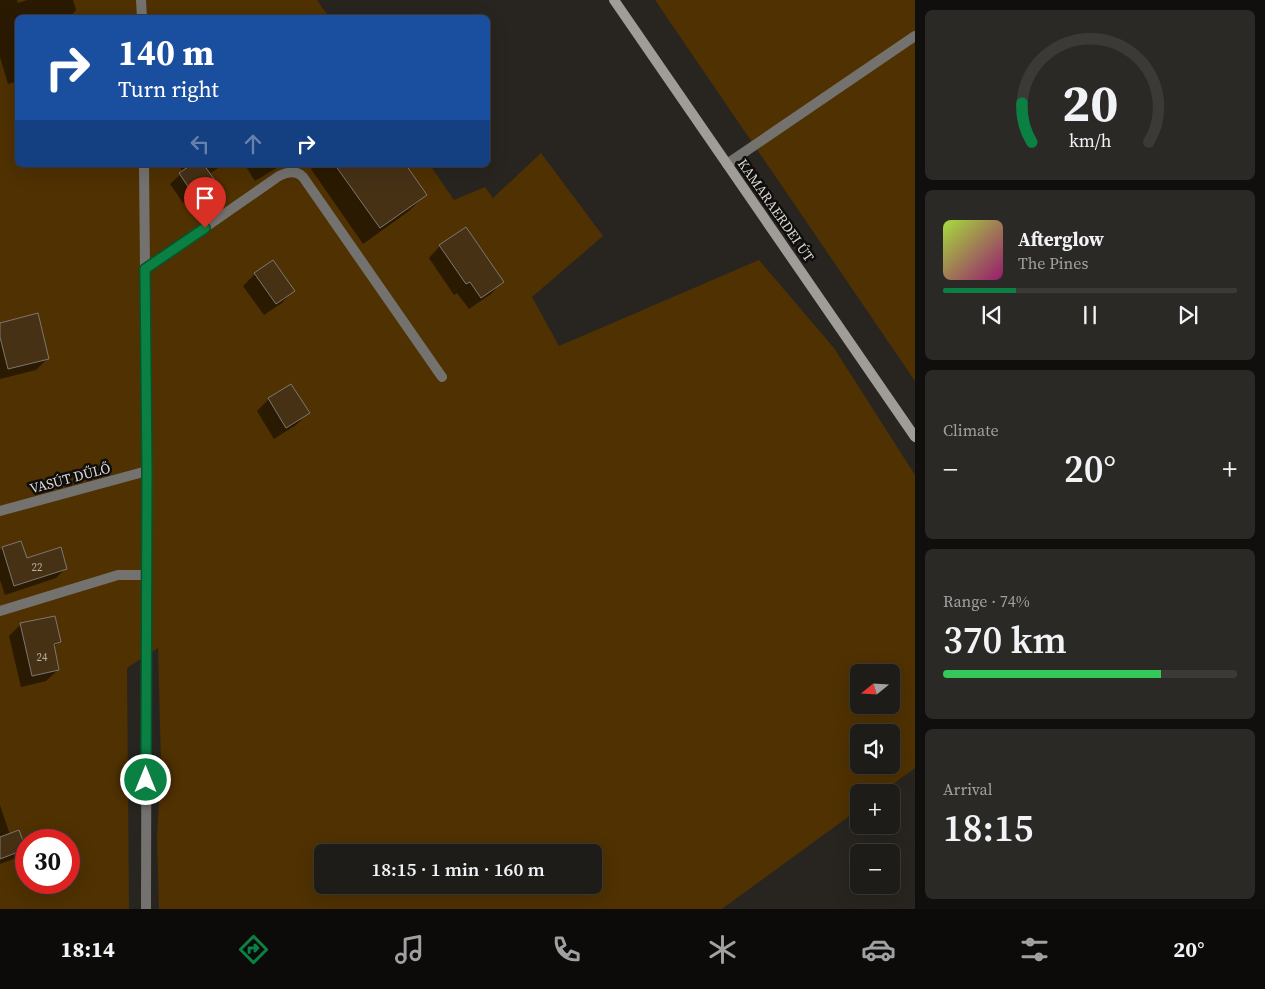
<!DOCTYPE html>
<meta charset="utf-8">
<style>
body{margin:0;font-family:"Source Serif 4",serif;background:#2b2925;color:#f1f3f6;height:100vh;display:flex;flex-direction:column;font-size:19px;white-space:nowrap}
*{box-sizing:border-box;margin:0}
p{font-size:16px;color:#a1a1a2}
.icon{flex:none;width:28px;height:28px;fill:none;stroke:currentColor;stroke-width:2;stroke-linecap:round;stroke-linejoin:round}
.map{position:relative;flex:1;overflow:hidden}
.drawer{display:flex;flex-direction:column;gap:10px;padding:10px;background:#100f0d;width:350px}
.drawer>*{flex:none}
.banner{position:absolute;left:15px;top:15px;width:475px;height:152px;border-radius:8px;box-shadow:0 5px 20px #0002,0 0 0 1px #3c3a37;background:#1a4fa0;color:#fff;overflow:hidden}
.needle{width:32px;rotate:252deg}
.controls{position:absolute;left:850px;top:664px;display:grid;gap:10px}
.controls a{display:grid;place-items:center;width:50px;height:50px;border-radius:8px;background:#1e1c18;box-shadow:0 5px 20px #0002,0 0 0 1px #3c3a37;font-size:25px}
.speed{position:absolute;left:15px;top:829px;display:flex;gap:10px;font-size:25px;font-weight:700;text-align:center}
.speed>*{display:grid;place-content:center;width:65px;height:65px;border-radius:50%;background:#1e1c18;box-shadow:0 5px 20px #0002,0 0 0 1px #3c3a37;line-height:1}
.speed .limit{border:8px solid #d22;background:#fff;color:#111}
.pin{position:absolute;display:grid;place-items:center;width:42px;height:42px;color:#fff;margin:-51px -21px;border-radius:50% 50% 50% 0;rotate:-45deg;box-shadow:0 0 5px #0007}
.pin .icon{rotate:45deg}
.me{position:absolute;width:55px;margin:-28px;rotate:0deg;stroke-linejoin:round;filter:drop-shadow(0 0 4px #0008)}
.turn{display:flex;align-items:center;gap:18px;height:105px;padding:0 20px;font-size:22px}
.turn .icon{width:65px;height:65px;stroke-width:2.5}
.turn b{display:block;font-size:35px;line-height:42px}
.lanes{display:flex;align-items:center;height:48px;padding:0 20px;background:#0003;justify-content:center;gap:25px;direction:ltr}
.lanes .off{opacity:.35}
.big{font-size:38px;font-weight:600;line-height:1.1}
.drawer .tile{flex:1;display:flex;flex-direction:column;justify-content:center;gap:8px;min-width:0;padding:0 18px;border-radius:8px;background:#2b2925}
.drawer .dial{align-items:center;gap:0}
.dial svg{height:130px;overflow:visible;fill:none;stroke:#3c3a37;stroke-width:7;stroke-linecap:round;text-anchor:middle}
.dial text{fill:#f1f3f6;stroke:none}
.song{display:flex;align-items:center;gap:15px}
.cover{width:60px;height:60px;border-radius:8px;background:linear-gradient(135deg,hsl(80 70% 55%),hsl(320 70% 35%))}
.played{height:5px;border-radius:2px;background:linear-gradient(90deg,#0b8043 25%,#3c3a37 25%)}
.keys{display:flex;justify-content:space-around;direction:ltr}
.heat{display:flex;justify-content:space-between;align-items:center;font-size:28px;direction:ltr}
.charge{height:8px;border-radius:4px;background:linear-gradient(90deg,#34c759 74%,#3c3a37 0)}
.trip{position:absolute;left:314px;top:844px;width:288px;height:50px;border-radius:8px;background:#1e1c18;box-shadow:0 5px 20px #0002,0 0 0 1px #3c3a37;font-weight:600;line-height:50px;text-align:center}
.menu{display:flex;height:80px;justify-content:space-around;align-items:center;background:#0c0b0a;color:#a1a1a2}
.menu .icon{width:35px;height:35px}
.menu .current{color:#0b8043}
.menu b{font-size:22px;color:#f1f3f6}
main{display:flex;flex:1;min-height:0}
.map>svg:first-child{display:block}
</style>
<main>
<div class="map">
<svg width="915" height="909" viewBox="0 0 915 909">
<rect width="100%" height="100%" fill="#282520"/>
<g fill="#4f3102" fill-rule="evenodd">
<path d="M 0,0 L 317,0 L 329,17 L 18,18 L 18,165 L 430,165 L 454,200 L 485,187 L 493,198 L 541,153 L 603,236 L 532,297 L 559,346 L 759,260 L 834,348 L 915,475 L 915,768 L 882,792 L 859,792 L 859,809 L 722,909 L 159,909 L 157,837 L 161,762 L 158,648 L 127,668 L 129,909 L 0,909 ZM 859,672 L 891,672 L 891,705 L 859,705 ZM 859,732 L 891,732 L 891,765 L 859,765 ZM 26,840 L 69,840 L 69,882 L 26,882 ZM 322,852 L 592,852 L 592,885 L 322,885 Z"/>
<path d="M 655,0 L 915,0 L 915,381 Z"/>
</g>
<g fill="#0007">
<path d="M 0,0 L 17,0 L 18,3 L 27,0 L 73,0 L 76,10 L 69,18 L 18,18 L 18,81 L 8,84 L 0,57 Z"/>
<path d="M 18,143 L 18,161 L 14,147 Z"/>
<path d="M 178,165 L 223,165 L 209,174 L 212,179 L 203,189 L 183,203 L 170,184 L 183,172 Z"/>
<path d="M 245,165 L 282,165 L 255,181 Z"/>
<path d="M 315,165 L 404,165 L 425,195 L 409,211 L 363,244 L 311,169 Z"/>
<path d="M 440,246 L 502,282 L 491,294 L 469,309 L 457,293 L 454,295 L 429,258 Z"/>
<path d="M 255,274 L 293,291 L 282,303 L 264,315 L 243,286 Z"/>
<path d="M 0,325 L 48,358 L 36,370 L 0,379 Z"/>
<path d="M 291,385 L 308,413 L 296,425 L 274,439 L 257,411 L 269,399 Z"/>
<path d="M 2,548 L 26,560 L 66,568 L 56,578 L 5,595 L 0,580 L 0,550 Z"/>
<path d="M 21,624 L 60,641 L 53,648 L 58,670 L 46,681 L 21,687 L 9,636 Z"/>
<path d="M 0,805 L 10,835 L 24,849 L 16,858 L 0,864 Z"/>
</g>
<g fill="#463115" stroke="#7c7772">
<path d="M 191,165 L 204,165 L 214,179 L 193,194 L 179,173 Z"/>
<path d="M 335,165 L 406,165 L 427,195 L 380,228 Z"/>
<path d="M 466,227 L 504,282 L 481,298 L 470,282 L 466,284 L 439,245 Z"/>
<path d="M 273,260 L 295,291 L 276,304 L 254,273 Z"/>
<path d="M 38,313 L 49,359 L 8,369 L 0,337 L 0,323 Z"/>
<path d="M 291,384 L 310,413 L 286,428 L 268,398 Z"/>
<path d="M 21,541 L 27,558 L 61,547 L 67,569 L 14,586 L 2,547 Z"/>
<path d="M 55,616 L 61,642 L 54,644 L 59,670 L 32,676 L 20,623 Z"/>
<path d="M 19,830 L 26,849 L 0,859 L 0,837 Z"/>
</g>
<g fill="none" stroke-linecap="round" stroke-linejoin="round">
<g stroke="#74726f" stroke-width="10">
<path d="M 727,164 L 915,36"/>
<path d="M 145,269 L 279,176 C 288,172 296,170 303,177 L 442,377"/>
<path d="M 0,611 L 118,575 L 146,575"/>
</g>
<g stroke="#74726f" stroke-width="10">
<path d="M 141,0 L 142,18"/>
<path d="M 144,165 L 147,471 L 146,909"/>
<path d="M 0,511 L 147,471"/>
</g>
<path stroke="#a09d99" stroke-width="10" d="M 614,0 L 915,437"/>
</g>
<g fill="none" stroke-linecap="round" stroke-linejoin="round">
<defs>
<path id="route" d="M 146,780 L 147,471 L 145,269 L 205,228"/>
</defs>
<use href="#route" stroke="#07532c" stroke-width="12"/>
<use href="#route" stroke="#0b8043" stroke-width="9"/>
</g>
<g text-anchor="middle" stroke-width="5" stroke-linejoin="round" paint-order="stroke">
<g font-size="11" fill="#b5aea4">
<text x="37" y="571">22</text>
<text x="42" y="661">24</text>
</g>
<g font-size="14" fill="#dad7d4" stroke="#100e0c">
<text transform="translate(776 210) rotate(55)" y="5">KAMARAERDEI ÚT</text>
<text transform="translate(70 478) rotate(-15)" y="5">VASÚT DŰLŐ</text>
</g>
</g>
</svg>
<div class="controls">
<a><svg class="needle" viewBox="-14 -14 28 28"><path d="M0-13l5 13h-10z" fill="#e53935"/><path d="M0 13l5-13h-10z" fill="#a1a1a2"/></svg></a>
<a><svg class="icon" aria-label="sound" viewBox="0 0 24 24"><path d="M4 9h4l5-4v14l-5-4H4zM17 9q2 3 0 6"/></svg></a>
<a>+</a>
<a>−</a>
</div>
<div class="speed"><div class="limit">30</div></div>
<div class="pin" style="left:205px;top:228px;background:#d93025"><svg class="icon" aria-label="arrive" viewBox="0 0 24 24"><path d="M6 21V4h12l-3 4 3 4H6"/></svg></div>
<svg class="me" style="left:146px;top:780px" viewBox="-20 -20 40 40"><circle r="17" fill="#0b8043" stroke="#fff" stroke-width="3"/><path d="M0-11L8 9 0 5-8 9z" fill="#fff"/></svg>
<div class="trip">18:15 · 1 min · 160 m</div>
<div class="banner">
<div class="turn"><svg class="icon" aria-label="right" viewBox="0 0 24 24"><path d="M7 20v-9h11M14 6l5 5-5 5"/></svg><div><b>140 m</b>Turn right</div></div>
<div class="lanes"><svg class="icon off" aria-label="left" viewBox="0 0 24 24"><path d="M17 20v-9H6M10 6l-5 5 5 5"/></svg><svg class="icon off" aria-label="ahead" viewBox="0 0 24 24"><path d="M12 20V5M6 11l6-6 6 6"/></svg><svg class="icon" aria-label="right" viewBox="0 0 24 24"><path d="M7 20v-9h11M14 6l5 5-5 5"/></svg></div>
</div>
</div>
<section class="drawer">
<div class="tile dial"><svg viewBox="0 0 100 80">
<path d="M14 69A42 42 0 1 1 86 69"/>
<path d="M14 69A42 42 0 0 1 8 45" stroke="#0b8043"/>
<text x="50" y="56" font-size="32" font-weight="700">20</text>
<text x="50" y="72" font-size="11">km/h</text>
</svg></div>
<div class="tile">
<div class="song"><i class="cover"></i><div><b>Afterglow</b><p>The Pines</p></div></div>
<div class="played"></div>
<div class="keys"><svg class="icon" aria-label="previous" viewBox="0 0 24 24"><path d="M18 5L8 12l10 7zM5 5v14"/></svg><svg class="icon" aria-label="pause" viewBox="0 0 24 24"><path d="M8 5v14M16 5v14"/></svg><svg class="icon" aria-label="next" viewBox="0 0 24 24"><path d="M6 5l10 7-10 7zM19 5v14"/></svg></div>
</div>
<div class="tile"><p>Climate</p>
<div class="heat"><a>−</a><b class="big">20°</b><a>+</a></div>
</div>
<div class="tile"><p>Range · 74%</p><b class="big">370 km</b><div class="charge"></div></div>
<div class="tile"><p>Arrival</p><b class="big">18:15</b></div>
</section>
</main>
<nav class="menu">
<b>18:14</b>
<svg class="icon current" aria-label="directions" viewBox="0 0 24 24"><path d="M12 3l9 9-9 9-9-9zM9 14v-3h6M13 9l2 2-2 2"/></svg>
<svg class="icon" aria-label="music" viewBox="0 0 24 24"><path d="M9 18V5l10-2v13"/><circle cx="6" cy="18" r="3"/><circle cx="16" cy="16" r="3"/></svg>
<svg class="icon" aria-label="phone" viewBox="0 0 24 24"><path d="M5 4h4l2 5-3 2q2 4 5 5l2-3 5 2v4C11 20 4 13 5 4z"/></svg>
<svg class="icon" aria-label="climate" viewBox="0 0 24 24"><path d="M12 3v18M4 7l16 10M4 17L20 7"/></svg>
<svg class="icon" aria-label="car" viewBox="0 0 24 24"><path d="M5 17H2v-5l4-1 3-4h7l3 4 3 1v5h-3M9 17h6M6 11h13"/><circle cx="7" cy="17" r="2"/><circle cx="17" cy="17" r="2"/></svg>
<svg class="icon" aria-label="filters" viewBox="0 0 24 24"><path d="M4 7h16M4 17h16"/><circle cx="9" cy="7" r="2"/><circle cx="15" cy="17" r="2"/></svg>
<b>20°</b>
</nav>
